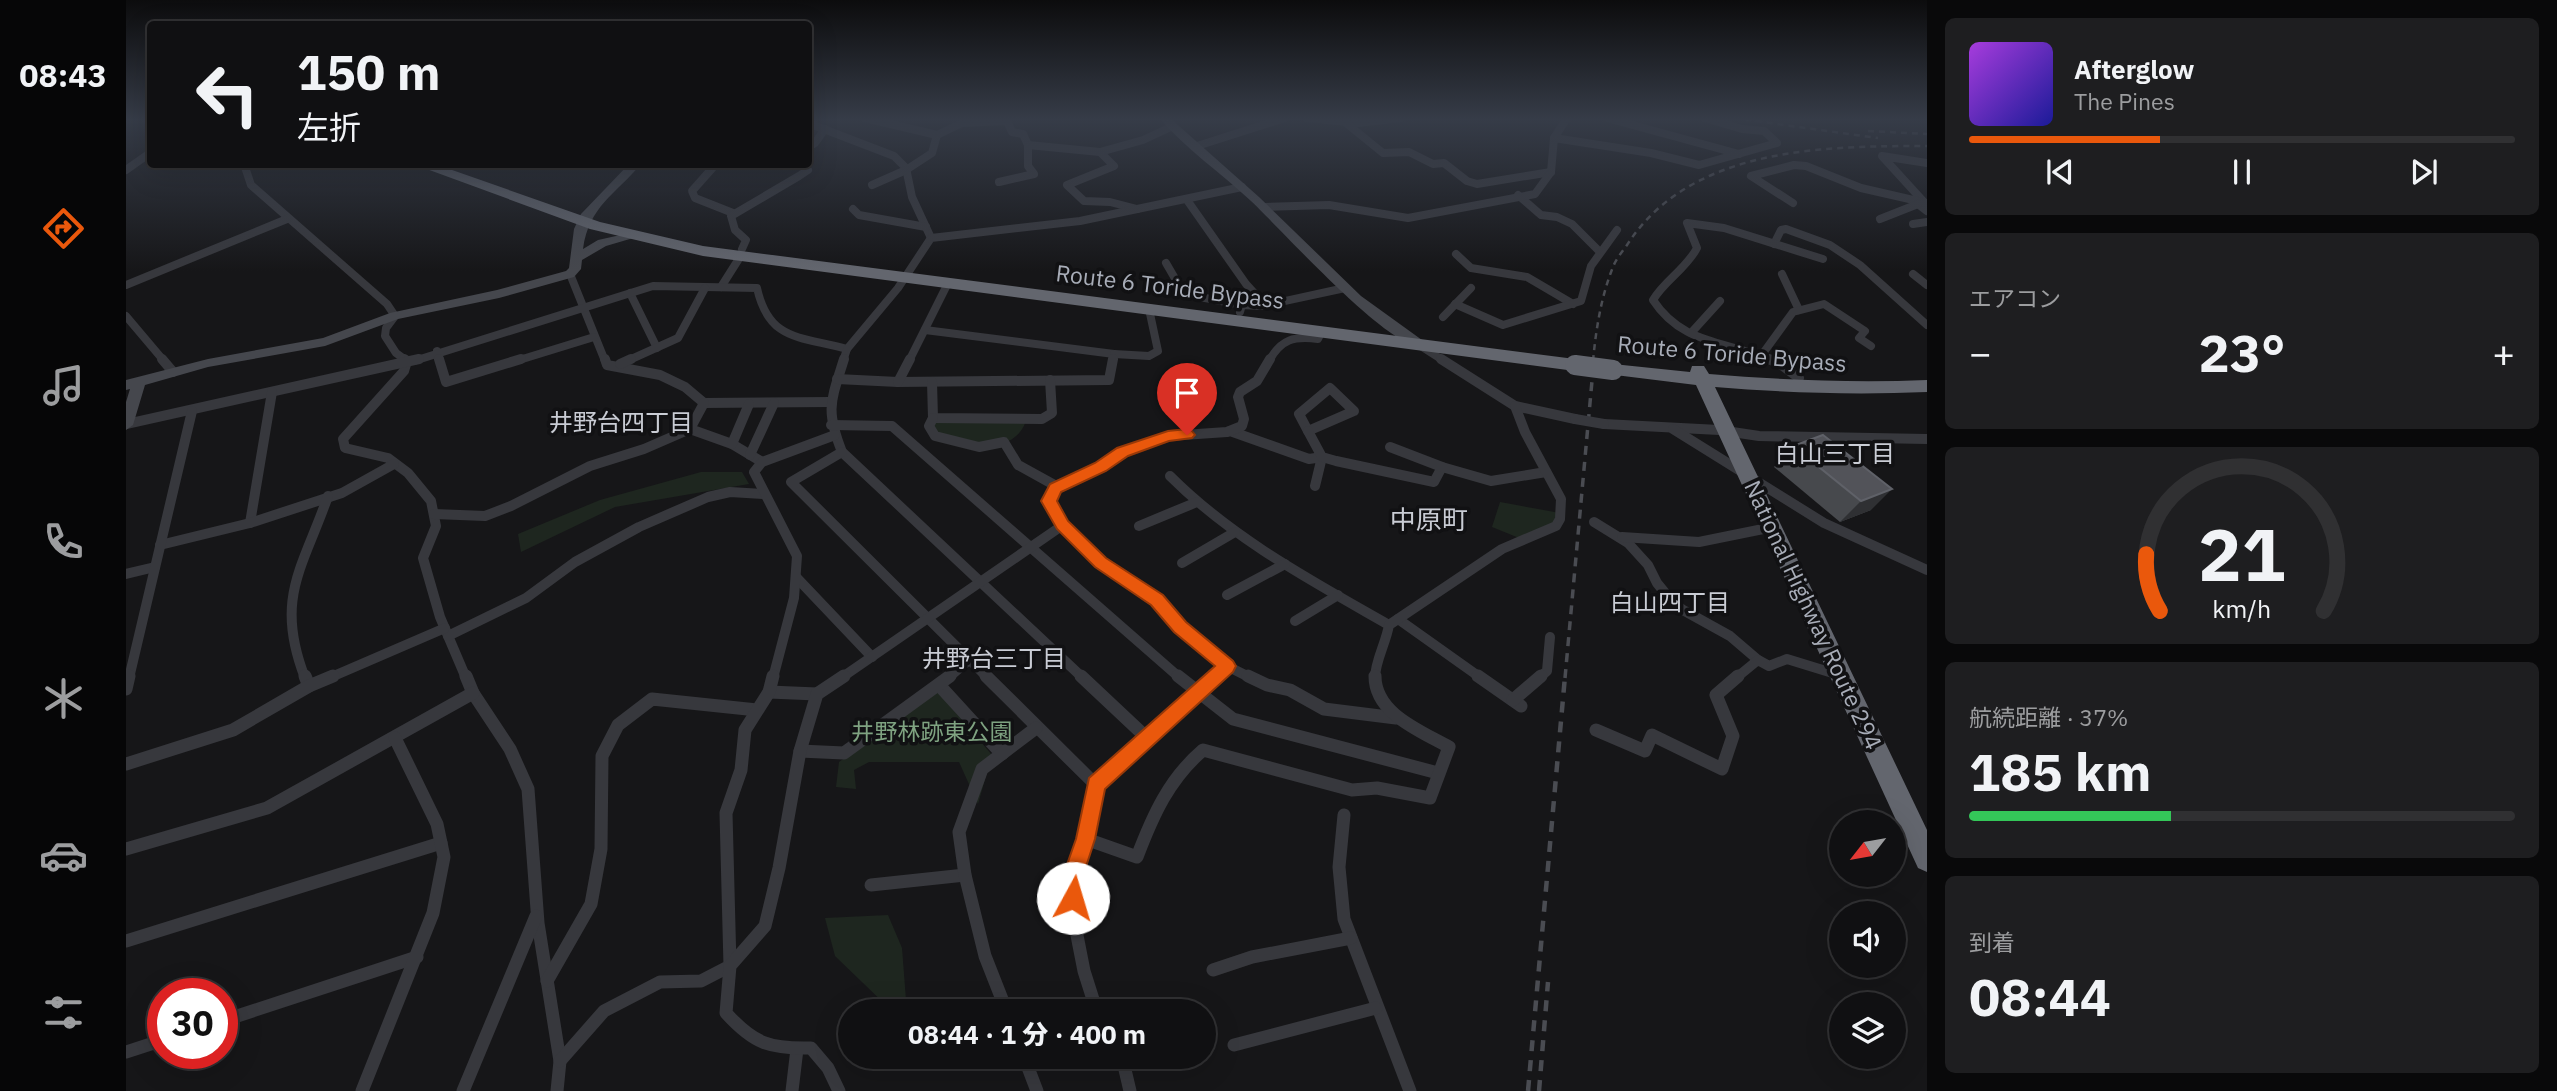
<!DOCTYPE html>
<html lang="ja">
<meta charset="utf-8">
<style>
body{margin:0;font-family:"IBM Plex Sans","Noto Sans JP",sans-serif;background:#1e1e20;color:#f1f3f6;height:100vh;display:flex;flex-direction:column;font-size:26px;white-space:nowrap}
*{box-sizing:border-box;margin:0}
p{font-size:23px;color:#9c9d9f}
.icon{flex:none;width:38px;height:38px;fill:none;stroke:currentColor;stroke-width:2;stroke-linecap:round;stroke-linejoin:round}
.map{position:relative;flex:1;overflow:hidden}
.details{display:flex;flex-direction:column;gap:18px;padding:18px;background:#09090a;width:630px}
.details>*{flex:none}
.hud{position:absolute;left:21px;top:21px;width:665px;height:147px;border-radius:7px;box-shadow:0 7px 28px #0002,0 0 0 2px #303032;background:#101012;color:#f1f3f6;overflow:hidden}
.needle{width:46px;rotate:239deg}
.buttons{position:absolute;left:1703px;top:810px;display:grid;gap:14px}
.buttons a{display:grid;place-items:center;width:77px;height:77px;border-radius:50%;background:#101012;box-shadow:0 7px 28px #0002,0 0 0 2px #303032;font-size:35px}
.speed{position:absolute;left:21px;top:978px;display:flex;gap:14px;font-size:35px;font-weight:700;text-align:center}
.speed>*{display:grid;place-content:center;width:91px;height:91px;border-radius:50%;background:#101012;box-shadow:0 7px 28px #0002,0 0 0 2px #303032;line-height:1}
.speed .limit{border:10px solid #d22;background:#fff;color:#111}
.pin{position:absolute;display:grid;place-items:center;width:60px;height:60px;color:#fff;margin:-72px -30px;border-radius:50% 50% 50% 0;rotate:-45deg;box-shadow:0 0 7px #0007}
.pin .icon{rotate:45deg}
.me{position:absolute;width:77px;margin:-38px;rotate:6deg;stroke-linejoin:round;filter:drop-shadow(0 0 5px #0008)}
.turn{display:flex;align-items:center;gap:24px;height:147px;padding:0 35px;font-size:32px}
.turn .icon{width:91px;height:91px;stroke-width:2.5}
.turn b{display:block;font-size:49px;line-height:60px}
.big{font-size:52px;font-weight:800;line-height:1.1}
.details .tile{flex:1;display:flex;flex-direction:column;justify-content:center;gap:10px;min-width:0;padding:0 24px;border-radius:10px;background:#1e1e20}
.details .dial{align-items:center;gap:0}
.dial svg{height:182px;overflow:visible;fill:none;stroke:#303032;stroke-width:7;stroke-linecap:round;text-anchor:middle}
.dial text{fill:#f1f3f6;stroke:none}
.song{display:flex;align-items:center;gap:21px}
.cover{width:84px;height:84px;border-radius:10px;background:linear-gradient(135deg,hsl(280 70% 55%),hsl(240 70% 35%))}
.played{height:7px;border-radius:4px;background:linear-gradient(90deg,#ea580c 35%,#303032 35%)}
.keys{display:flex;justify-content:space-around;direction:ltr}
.heat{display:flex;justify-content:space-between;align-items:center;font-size:38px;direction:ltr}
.charge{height:10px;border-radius:5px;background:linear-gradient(90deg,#34c759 37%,#303032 0)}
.trip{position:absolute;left:712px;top:999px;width:378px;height:70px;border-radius:35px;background:#101012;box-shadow:0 7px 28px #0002,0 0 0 2px #303032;font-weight:800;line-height:70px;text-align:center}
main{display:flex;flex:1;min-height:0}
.menu{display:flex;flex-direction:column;width:126px;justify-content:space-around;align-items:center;background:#060607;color:#9c9d9f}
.menu .icon{width:49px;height:49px}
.menu .active{color:#ea580c}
.menu b{font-size:32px;color:#f1f3f6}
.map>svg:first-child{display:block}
</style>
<main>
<nav class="menu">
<b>08:43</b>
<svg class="icon active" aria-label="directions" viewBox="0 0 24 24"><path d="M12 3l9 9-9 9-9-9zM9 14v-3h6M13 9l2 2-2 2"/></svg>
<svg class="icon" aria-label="music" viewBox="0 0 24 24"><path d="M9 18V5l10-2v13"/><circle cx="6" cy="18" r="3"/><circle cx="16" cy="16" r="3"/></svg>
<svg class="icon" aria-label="phone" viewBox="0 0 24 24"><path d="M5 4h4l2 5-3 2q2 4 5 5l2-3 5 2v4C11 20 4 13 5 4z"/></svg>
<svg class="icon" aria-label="climate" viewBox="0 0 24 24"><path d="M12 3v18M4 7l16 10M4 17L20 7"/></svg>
<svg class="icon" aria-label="car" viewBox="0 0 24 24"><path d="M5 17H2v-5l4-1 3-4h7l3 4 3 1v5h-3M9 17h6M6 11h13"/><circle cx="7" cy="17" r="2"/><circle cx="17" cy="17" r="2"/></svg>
<svg class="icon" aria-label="filters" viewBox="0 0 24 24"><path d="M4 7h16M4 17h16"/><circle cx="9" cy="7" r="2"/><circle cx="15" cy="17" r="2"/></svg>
</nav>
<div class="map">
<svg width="1801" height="1091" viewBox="0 0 1801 1091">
<rect width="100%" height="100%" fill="#161618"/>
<g fill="#1e261f">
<path d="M 807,418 L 900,421 C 886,459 839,443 809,436 Z"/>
<path d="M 575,472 L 616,472 L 623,484 L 489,507 L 395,552 L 392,534 L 474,500 Z"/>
<path d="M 1374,502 L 1434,513 L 1434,519 L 1398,540 L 1366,527 Z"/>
<path d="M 812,692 L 866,755 L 852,804 L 833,762 L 743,762 L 728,770 L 730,789 L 710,787 L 713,762 Z"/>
<path d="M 762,915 L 776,948 L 780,1000 L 763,1008 L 709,956 L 699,918 Z"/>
</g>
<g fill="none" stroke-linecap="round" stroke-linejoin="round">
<g stroke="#37383d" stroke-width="8">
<path d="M 739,118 L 811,135 L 836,123 L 881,121 L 886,132 L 897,134 L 902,145 L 974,152 L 988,166 L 941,185 L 958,201 L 984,202 L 1011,209"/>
<path d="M 1181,118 L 1232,123 L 1275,118"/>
<path d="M 1481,118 L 1613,154"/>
<path d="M 682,123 L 768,156 L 780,168 L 786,197 L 805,238"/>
<path d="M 1220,123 L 1257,153 L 1283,152 L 1307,164 L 1318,163 L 1341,181 L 1351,184 L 1425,172"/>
<path d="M 1428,138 L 1525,153 L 1573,165 L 1651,143 L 1638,131 L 1616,129 L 1579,118"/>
<path d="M 1071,146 L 1159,118"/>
<path d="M 682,147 L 689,143 L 699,129"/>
<path d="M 974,152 L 1017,140 L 1047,126"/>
<path d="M 1801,163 L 1756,156 L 1797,201 L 1792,204 L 1801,211"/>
<path d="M 118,164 L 125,185 L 261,304 L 269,316 L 260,328 L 259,336 L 270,353 L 281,361"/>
<path d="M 590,164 L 566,191 L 569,198 L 607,213"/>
<path d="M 0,170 L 24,153"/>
<path d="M 873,182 L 908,174 L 902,166 L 902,145"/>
<path d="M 746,185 L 780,170 L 806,153 L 811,135"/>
<path d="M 1392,195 L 1415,215 L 1431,217 L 1446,224 L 1473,251"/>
<path d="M 1061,200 L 1120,284 L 1139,305"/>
<path d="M 1667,203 L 1625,176 L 1668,165 L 1680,166 L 1735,188 L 1801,203"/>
<path d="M 1138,207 L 1203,205 L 1282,218 L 1409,194 L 1425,172 L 1428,138 L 1441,118"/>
<path d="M 727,209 L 733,215 L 800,227"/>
<path d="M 1754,219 L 1792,204"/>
<path d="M 1787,224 L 1801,222"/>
<path d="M 1648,244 L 1655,230 L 1660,229 L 1704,245 L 1734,265 L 1801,325"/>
<path d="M 616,249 L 620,240 L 609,230 L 605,216 L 673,176 L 682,170 L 677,164"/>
<path d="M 1330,254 L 1345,268 L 1401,277 L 1447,304"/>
<path d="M 1040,263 L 1058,294 L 1116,305"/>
<path d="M 444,274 L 479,361"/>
<path d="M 1656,274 L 1673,310"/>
<path d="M 1787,274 L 1801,285"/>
<path d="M 0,285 L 161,219"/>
<path d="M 595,287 L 614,257"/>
<path d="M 504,293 L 531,348"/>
<path d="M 1329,304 L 1377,325 L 1455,301 L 1465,266 L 1491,230"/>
<path d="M 1114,312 L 1116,305 L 1136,306 L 1219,288"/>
<path d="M 0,316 L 38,361"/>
<path d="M 1317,317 L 1345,288"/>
<path d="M 799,330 L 988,354 L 987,361"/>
<path d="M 1565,333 L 1594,301"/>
<path d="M 1293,345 L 1318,361"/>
<path d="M 311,351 L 314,361"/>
<path d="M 988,354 L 1023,356 L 1032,351 L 1023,309"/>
<path d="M 1635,356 L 1667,312 L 1698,304 L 1739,331 L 1733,338 L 1745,346"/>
<path d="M 288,361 L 527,286 L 631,288 C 643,342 675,336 721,349"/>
<path d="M 390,361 L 468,337"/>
<path d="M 501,361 L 552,338 L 579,288"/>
<path d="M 717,361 L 721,349 L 772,288 L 805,238 L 954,221 L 1116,187"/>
<path d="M 783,361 L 822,283"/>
<path d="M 1143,361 C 1155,339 1168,336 1192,339 L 1196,331"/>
<path d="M 1647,361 C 1601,340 1557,346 1527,300 C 1539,280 1560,269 1571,248 L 1561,223 L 1598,228 L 1697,259"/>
</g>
<g stroke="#37383d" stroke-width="10">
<path d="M 36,359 L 47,372"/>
<path d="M 278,359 L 281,361 L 278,371 L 217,439 L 219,448 L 262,458 L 282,473 L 305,501 L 310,526 L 297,558 L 314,617 L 340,678"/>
<path d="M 313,359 L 320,382 L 395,359"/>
<path d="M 479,359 L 481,365 L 534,375 L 559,387 L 578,403 L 705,402"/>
<path d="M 718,359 C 705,401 699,409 716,452 L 957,678"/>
<path d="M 1315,359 L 1389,406 L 1449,419"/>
<path d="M 1643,359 L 1657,366 L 1673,378"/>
<path d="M 494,364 L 505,359"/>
<path d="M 711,379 L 772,382 L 983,380 L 987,359"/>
<path d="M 772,382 L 784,359"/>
<path d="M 806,382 L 807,418 L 916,419 L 926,413 L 924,380"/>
<path d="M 1204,388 L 1228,411 L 1182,431 L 1173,414 Z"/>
<path d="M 807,418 L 803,426 L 809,436 L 853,447 L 878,442 L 892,465 L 932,487"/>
<path d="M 0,424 L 293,359"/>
<path d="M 1478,424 L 1593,430 L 1633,436 L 1801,439"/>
<path d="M 705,425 L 766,426 L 1054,678"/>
<path d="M 564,429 L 606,444 L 636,462"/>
<path d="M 1547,429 L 1698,523 L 1801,570"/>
<path d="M 1104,431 L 1183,459 L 1196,457 L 1189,486"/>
<path d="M 1182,431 L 1196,457 L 1210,461 L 1308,482 L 1316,467"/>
<path d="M 606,444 L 623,404"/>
<path d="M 1264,447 L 1316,467 L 1365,481 L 1420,472"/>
<path d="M 716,452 L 665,482 L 862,678"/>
<path d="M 624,455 L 648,403"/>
<path d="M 1044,476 C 1107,539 1186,581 1263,625"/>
<path d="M 308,514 L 359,516 L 385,506 L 464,466 L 518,449 L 564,429 L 578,403"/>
<path d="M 1468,522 L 1502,543 L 1522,565 L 1531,583 L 1544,599 L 1557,610 L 1604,636 L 1632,660"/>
<path d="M 124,523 L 146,392"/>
<path d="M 937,525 L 975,563 L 1031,600 L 1054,627 L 1101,666"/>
<path d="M 1013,526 L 1071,502"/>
<path d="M 1496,537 L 1573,542 L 1647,527"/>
<path d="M 34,545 L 124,523 L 216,493 L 268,464"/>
<path d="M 1056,563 L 1109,532"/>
<path d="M 0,574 L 29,567"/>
<path d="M 670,577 L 746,657"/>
<path d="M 1101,595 L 1159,564"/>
<path d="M 1272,619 L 1355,678"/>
<path d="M 1169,621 L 1212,595"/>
<path d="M 322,636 L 400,598 L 449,562 L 513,527 L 582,497 L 604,492 L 637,494"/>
<path d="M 3,678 L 66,411"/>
<path d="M 179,678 C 148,598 177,568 202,496"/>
<path d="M 203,678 L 319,628"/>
<path d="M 647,678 L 668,598 L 671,556 L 628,472 L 636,462 L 709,435"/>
<path d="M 715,678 L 937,525 L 923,501 L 929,488 L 975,467 L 996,452 L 1042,436 L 1101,432 L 1116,426 L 1118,419 L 1112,397 L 1114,392 L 1131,381 L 1144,359"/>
<path d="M 822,678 L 844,659"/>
<path d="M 1088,678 L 1101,666 L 1125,678"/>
<path d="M 1249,678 C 1249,661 1260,643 1263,625 L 1376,549 L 1430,526 L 1434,519 L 1435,499 L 1399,432 L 1389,406"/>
<path d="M 1413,678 L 1421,671 L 1424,637"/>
<path d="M 1610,678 L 1632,660 L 1643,666 L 1661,659 L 1713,675"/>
</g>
<g stroke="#37383d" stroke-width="13">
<path d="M 179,676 L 183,686"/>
<path d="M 340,676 L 347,693 L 384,749 L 402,789 L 412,923 L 434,1061 L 431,1091"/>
<path d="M 860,676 L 970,785"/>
<path d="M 955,676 L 1021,738"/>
<path d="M 1052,676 L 1107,719 L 1312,773"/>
<path d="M 1122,676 L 1141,685 L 1164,690 L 1198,709 L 1270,718"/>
<path d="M 1352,676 L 1395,706"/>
<path d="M 813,685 L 876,754"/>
<path d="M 0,689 L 3,676"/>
<path d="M 643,692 L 691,694"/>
<path d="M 1387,700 L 1415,676"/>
<path d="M 1470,730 L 1519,751 L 1526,735 L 1596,769 L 1607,736 L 1590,695 L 1612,676"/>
<path d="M 674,751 L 718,753 L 824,676"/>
<path d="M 0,764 L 107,730 L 183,686 L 207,676"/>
<path d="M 1218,815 L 1213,867 L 1218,919 L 1284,1091"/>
<path d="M 960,839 L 1011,857 C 1027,815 1043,779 1077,750 L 1226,790 L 1251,788 L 1304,798 L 1323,747 C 1295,731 1249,714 1249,676"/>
<path d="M 0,849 L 141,808 L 347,693"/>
<path d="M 745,885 L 839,875"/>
<path d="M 0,941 L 315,843"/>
<path d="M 1087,970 L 1126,957 L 1225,938"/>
<path d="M 421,981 L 465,904 L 475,849 L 476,756 L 492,725 L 526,699 L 631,710"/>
<path d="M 881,1012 L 859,956 L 839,875 L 833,832 L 856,769 L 910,728"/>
<path d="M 971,1012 L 958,971 L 948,920 L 947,876 L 960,839 L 970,785 L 1090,676"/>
<path d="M 96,1021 L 291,957"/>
<path d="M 1108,1045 L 1250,1008"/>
<path d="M 0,1052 L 37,1040"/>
<path d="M 898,1057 L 911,1091"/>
<path d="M 996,1057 L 1004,1091"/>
<path d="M 434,1061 L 478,1011 L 534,982 L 575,981 L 604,966 L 600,813 L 615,770 L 619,730 L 643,692 L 647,676"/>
<path d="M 236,1091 L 307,913 L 318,857 L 311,824 L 269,738"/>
<path d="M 337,1091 L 410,916"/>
<path d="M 666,1091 L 671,1049"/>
<path d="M 713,1091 L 702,1068 L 685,1048 C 644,1049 628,1044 600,1013 L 604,966 L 639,926 L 653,868 L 674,751 L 691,694 L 718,676"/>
</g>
<g fill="#45474d" fill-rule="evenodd">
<path d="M 1033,118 L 1044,118 L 1133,197 L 1235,296 L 1296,340 L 1296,346 C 1265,352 1152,226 1125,201 C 1095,173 1060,149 1033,118 Z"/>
<path d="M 503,164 L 515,164 C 489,195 463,206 457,249 L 472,240 L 508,232 L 514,236 L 480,246 L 456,260 L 455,269 L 448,277 L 373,298 L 272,319 L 199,346 L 82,367 L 19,385 L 7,425 L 0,430 L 0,402 L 4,389 L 0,390 L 0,380 L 82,359 L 197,338 L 264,313 L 371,290 L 440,271 L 443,268 L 448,229 L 455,214 Z"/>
</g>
<g fill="#63666e" fill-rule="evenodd">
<path d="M 287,164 L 309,164 L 474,222 L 577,246 L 1449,359 L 1458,365 L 1449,371 L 577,256 L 464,229 Z"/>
<path d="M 1487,364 L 1564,372 L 1566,366 L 1578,366 L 1583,374 C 1656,380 1728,383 1801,380 L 1801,392 C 1730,395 1660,393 1589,387 L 1801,830 L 1801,872 L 1792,868 L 1570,385 L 1481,374 L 1478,370 L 1481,366 Z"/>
</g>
<g stroke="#4a4c52" stroke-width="2.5" stroke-dasharray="6 5" stroke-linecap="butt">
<path d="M 1608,118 L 1752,138"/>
<path d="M 1742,131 L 1801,134"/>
<path d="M 1467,361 C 1470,329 1475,297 1487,267 C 1490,259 1496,252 1501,245 C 1564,147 1697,146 1801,146"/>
</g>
<path stroke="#4a4c52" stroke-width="3.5" stroke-dasharray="9 7" stroke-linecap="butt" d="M 1439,678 L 1468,359"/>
<g stroke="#4a4c52" stroke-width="4.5" stroke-dasharray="11 9" stroke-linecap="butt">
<path d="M 1402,1091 L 1439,676"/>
<path d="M 1413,1091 L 1422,982"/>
</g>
<path stroke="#37383d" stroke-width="10" d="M 1449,419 L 1478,424"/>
<path stroke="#63666e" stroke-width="20" d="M 1449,365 L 1487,370"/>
</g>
<path fill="#47494d" d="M 1667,446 L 1745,510 L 1714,522 L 1648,467 Z"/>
<path fill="#2f3033" d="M 1766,489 L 1745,510 L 1714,522 L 1735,501 Z"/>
<path fill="#525359" stroke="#5f6168" stroke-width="2" d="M 1697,435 L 1766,489 L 1735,501 L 1667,446 Z"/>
<linearGradient id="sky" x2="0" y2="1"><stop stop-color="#0c0c0d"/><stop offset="0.44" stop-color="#363c48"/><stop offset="1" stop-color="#363c48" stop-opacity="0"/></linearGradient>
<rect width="1801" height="271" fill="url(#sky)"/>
<path fill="#ea580c" stroke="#983908" stroke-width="2" d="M 1061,429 L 1066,431 L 1069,435 L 1066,438 L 1043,441 L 1002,456 L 980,471 L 935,492 L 931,501 L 942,521 L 980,558 L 1037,595 L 1060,622 L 1107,661 L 1110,666 L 1107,672 L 979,789 L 969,839 L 957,876 L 958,898 L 955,905 L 947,908 L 940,905 L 937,898 L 937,876 L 950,839 L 963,778 L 1089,666 L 1048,632 L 1025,605 L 969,567 L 931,529 L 915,501 L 924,484 L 969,463 L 991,448 L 1042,431 Z"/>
<g text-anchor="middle" stroke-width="7" stroke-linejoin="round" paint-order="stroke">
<g font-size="23" fill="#a8adb8" stroke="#111113">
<text transform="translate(1044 287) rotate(7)" y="8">Route 6 Toride Bypass</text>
<text transform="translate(1606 354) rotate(5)" y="8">Route 6 Toride Bypass</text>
<text transform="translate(1687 615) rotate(65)" y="8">National Highway Route 294</text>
</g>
<g font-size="23" fill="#7fa381" stroke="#111113">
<text x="806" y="740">井野林跡東公園</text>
</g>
<g font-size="24" fill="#c9ccd4" stroke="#111113">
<text x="495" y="431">井野台四丁目</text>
<text x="1709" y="462">白山三丁目</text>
<text x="1544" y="611">白山四丁目</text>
<text x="868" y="667">井野台三丁目</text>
</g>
<g font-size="26" fill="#c9ccd4" stroke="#111113">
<text x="1303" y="529">中原町</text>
</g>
</g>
</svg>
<div class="buttons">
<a><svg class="needle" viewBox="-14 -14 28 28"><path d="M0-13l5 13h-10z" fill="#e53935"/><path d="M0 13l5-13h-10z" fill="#9c9d9f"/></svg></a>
<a><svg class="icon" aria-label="sound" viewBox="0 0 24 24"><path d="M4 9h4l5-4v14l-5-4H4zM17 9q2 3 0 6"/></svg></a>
<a><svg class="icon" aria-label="layers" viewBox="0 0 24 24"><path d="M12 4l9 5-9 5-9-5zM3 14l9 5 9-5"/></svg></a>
</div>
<div class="speed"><div class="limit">30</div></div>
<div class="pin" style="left:1061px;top:435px;background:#d93025"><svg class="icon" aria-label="arrive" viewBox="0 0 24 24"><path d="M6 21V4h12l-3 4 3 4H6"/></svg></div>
<svg class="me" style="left:947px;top:898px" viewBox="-20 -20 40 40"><circle r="19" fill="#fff"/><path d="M0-13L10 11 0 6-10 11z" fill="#ea580c"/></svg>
<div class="trip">08:44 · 1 分 · 400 m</div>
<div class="hud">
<div class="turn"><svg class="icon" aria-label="left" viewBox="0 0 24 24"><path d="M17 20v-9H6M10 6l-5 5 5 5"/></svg><div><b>150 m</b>左折</div></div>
</div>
</div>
<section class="details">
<div class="tile">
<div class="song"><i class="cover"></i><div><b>Afterglow</b><p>The Pines</p></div></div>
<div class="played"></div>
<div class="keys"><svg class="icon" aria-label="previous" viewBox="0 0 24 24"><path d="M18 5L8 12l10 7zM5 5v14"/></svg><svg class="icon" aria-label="pause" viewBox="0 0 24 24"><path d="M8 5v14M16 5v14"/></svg><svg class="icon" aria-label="next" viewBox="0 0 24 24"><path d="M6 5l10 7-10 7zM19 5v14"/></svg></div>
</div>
<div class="tile"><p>エアコン</p>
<div class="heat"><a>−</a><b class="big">23°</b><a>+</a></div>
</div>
<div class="tile dial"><svg viewBox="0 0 100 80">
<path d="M14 69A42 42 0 1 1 86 69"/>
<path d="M14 69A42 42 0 0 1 8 44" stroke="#ea580c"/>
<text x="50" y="56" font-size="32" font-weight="700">21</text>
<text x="50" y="72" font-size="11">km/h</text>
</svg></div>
<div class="tile"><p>航続距離 · 37%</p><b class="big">185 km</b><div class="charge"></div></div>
<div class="tile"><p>到着</p><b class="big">08:44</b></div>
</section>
</main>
